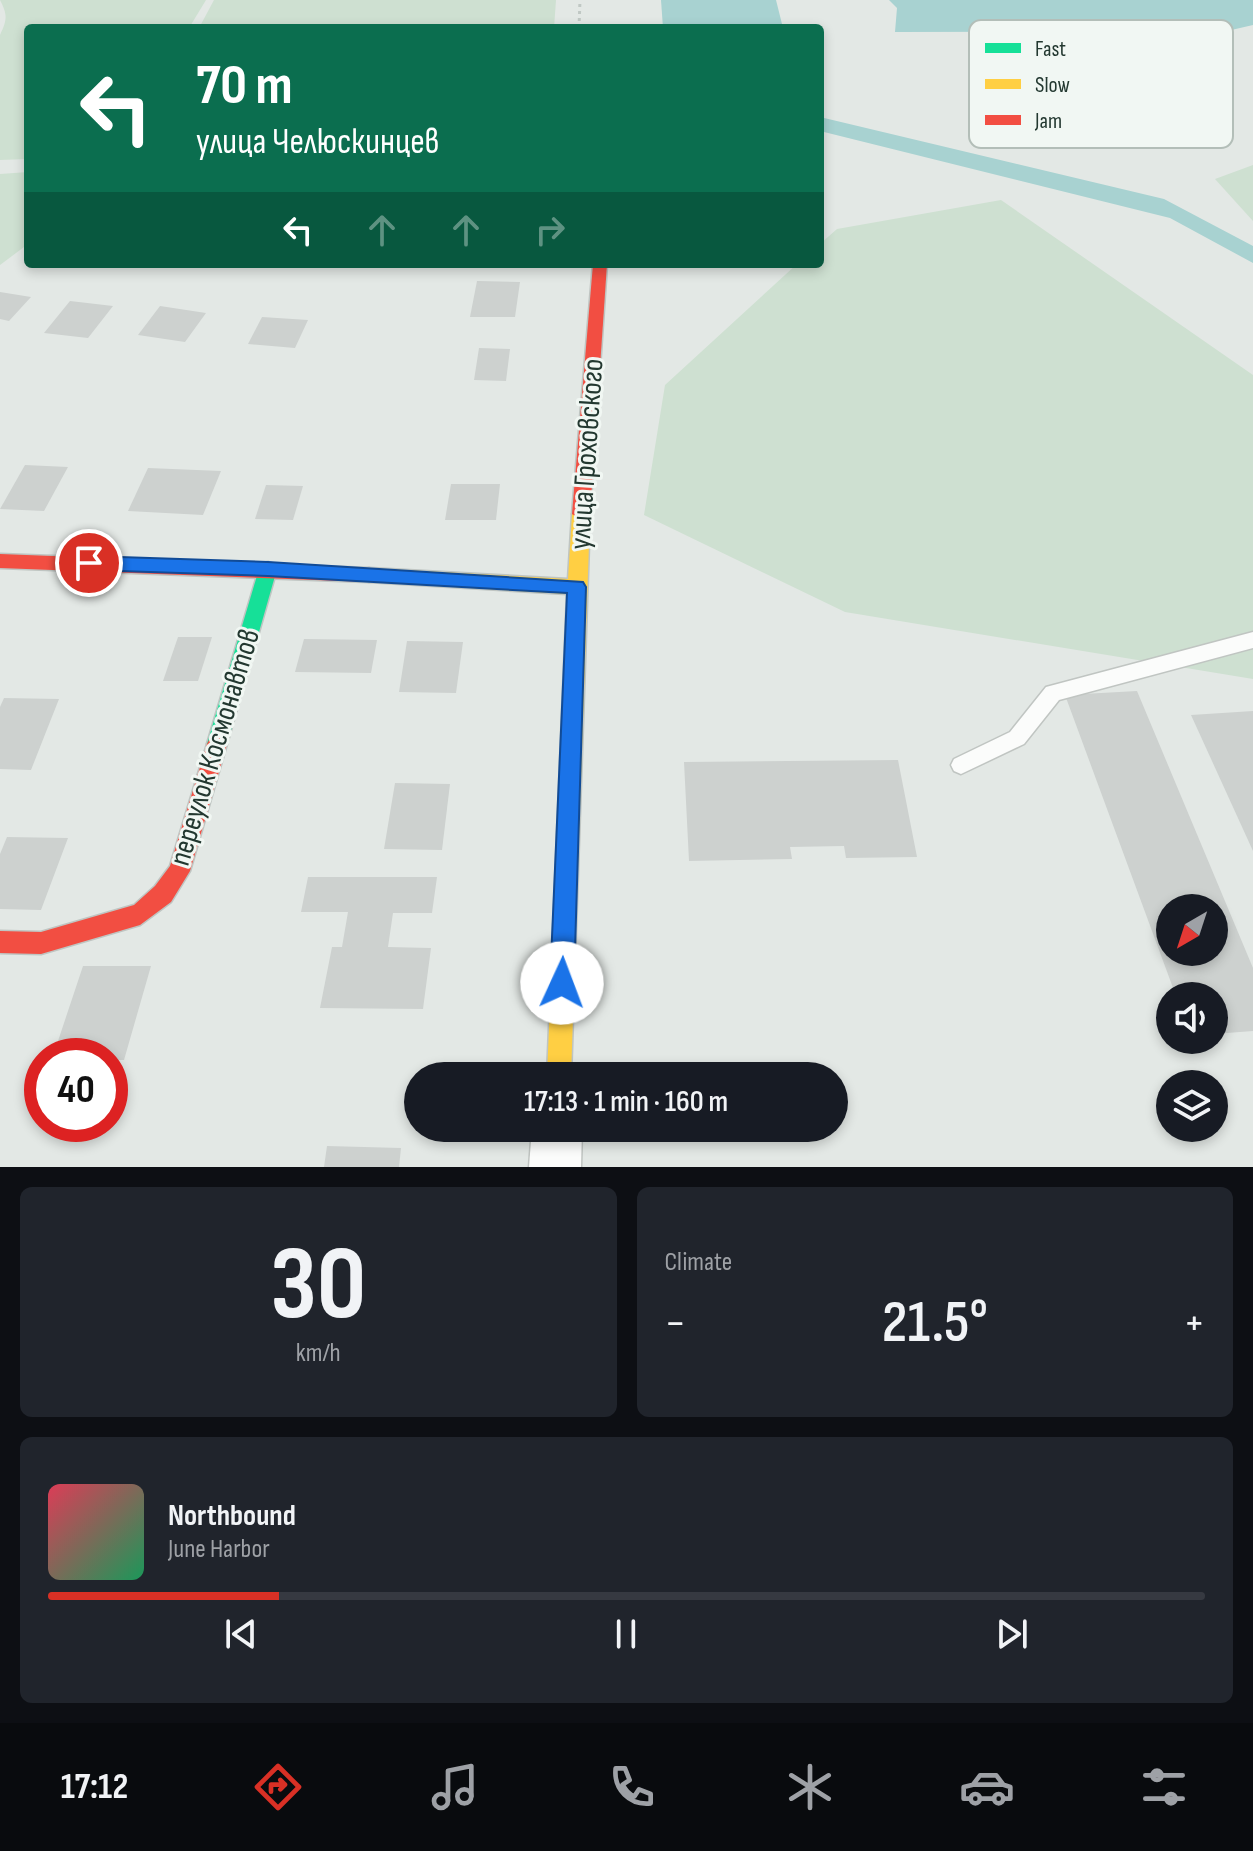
<!DOCTYPE html>
<meta charset="utf-8">
<style>
body{margin:0;font-family:"Sofia Sans Condensed",sans-serif;background:#20242c;color:#f1f3f6;height:100vh;display:flex;flex-direction:column;font-size:30px;white-space:nowrap}
*{box-sizing:border-box;margin:0}
p{font-size:26px;color:#9ea1a6}
.icon{flex:none;width:44px;height:44px;fill:none;stroke:currentColor;stroke-width:2;stroke-linecap:round;stroke-linejoin:round}
.map{position:relative;height:1167px;overflow:hidden}
.panel{display:flex;flex-direction:column;gap:20px;padding:20px;background:#0d0f14;flex:1}
.panel>*{flex:none}
.hud{position:absolute;left:24px;top:24px;width:800px;height:244px;border-radius:8px;box-shadow:0 4px 12px #0003;background:#0b6e4f;color:#fff;overflow:hidden}
.needle{width:52px;rotate:219deg}
.tools{position:absolute;left:1156px;top:894px;display:grid;gap:16px}
.tools a{display:grid;place-items:center;width:72px;height:72px;border-radius:50%;background:#171b24;box-shadow:0 4px 12px #0003;font-size:40px}
.speed{position:absolute;left:24px;top:1038px;display:flex;gap:16px;font-size:40px;font-weight:700;text-align:center}
.speed>*{display:grid;place-content:center;width:104px;height:104px;border-radius:50%;background:#171b24;box-shadow:0 4px 12px #0003;line-height:1}
.speed .limit{border:12px solid #d22;background:#fff;color:#111}
.pin{position:absolute;display:grid;place-items:center;width:68px;height:68px;color:#fff;margin:-34px;border:4px solid #fff;border-radius:50%;box-shadow:0 2px 8px #0007}
.me{position:absolute;width:88px;margin:-44px;rotate:2deg;stroke-linejoin:round;filter:drop-shadow(0 0 6px #0008)}
.turn{display:flex;align-items:center;gap:28px;height:168px;padding:0 40px;font-size:36px}
.turn .icon{width:104px;height:104px;stroke-width:2.5}
.turn b{display:block;font-size:56px;line-height:68px}
.lanes{display:flex;align-items:center;height:76px;padding:0 40px;background:#0003;justify-content:center;gap:40px;direction:ltr}
.lanes .off{opacity:.35}
.big{font-size:60px;font-weight:600;line-height:1.1}
.panel .card{flex:1;display:flex;flex-direction:column;justify-content:center;gap:12px;min-width:0;padding:0 28px;border-radius:12px;background:#20242c}
.panel .dial{align-items:center;gap:0}
.dial b{font-size:104px;line-height:1}
.song{display:flex;align-items:center;gap:24px}
.cover{width:96px;height:96px;border-radius:12px;background:linear-gradient(135deg,hsl(350 70% 55%),hsl(150 70% 35%))}
.played{height:8px;border-radius:4px;background:linear-gradient(90deg,#d93025 20%,#363941 20%)}
.keys{display:flex;justify-content:space-around;direction:ltr}
.heat{display:flex;justify-content:space-between;align-items:center;font-size:44px;direction:ltr}
.panel .tiles{flex:1;display:grid;gap:20px;grid-template-columns:1fr 1fr}
.card:last-child{grid-column:span 2}
.trip{position:absolute;left:404px;top:1062px;width:444px;height:80px;border-radius:40px;background:#171b24;box-shadow:0 4px 12px #0003;font-weight:600;line-height:80px;text-align:center}
.tab-bar{display:flex;height:128px;justify-content:space-around;align-items:center;background:#090b0e;color:#9ea1a6}
.tab-bar .icon{width:56px;height:56px}
.tab-bar .active{color:#d93025}
.tab-bar b{font-size:36px;color:#f1f3f6}
.map>svg:first-child{display:block}
</style>
<div class="map">
<svg width="1253" height="1167" viewBox="0 0 1253 1167">
<rect width="100%" height="100%" fill="#e3e8e5"/>
<g fill="#cee0d1">
<path d="M 0,0 L 206,0 L 189,28 L 28,28 L 28,159 L 0,160 L 0,35 C 8,19 7,14 0,0 Z"/>
<path d="M 214,0 L 556,0 L 554,28 L 199,28 Z"/>
<path d="M 1253,165 L 1253,221 L 1215,179 Z"/>
<path d="M 28,172 L 28,244 L 0,265 L 0,174 Z"/>
<path d="M 1001,200 L 1253,375 L 1253,679 L 845,612 L 644,515 L 665,385 L 797,264 L 820,264 L 820,244 L 837,229 Z"/>
</g>
<g fill="#a8d2d1">
<path d="M 661,0 L 776,0 L 783,28 L 663,28 Z"/>
<path d="M 889,0 L 1253,0 L 1253,25 L 1227,31 L 895,32 L 897,8 Z"/>
<path d="M 820,117 L 1164,199 L 1253,246 L 1253,263 L 1170,218 L 820,131 Z"/>
</g>
<g fill="#cdd1cf" fill-rule="evenodd">
<path d="M 477,281 L 520,282 L 515,317 L 470,317 Z"/>
<path d="M 0,292 L 31,297 L 9,321 L 0,319 Z"/>
<path d="M 70,301 L 113,306 L 88,338 L 44,333 Z"/>
<path d="M 160,306 L 206,313 L 185,342 L 138,335 Z"/>
<path d="M 262,317 L 308,320 L 295,348 L 248,344 Z"/>
<path d="M 479,348 L 510,349 L 506,381 L 474,380 Z"/>
<path d="M 25,465 L 68,467 L 44,511 L 0,509 Z"/>
<path d="M 148,468 L 221,471 L 203,515 L 128,511 Z"/>
<path d="M 451,484 L 500,484 L 496,520 L 445,520 Z"/>
<path d="M 266,485 L 303,486 L 293,520 L 255,519 Z"/>
<path d="M 178,637 L 212,637 L 198,681 L 163,681 Z"/>
<path d="M 304,639 L 377,640 L 371,673 L 295,672 Z"/>
<path d="M 407,641 L 463,642 L 456,693 L 399,692 Z"/>
<path d="M 1137,691 L 1253,968 L 1253,1031 L 1214,1034 L 1214,996 L 1176,996 L 1065,695 ZM 1170,908 L 1214,908 L 1214,952 L 1170,952 Z"/>
<path d="M 4,698 L 59,699 L 31,770 L 0,769 L 0,707 Z"/>
<path d="M 1253,711 L 1253,851 L 1191,715 Z"/>
<path d="M 898,760 L 917,857 L 846,858 L 844,846 L 790,847 L 792,859 L 689,861 L 684,762 Z"/>
<path d="M 395,783 L 450,784 L 442,850 L 384,849 Z"/>
<path d="M 7,837 L 68,838 L 41,910 L 0,909 L 0,854 Z"/>
<path d="M 308,877 L 437,877 L 432,913 L 393,913 L 388,947 L 431,948 L 423,1009 L 320,1008 L 332,947 L 342,947 L 348,912 L 301,912 Z"/>
<path d="M 83,966 L 151,966 L 124,1060 L 110,1060 L 110,1056 L 53,1056 Z"/>
<path d="M 327,1146 L 401,1148 L 399,1167 L 324,1167 Z"/>
</g>
<g fill="none" stroke-linecap="round" stroke-linejoin="round">
<defs>
<path id="lane" d="M 1253,632 L 1253,648 L 1059,700 L 1024,744 L 961,774 L 954,771 L 951,765 L 954,759 L 1010,732 L 1046,687 Z"/>
<path id="street" d="M 532,1128 L 582,1128 L 581,1167 L 529,1167 Z"/>
<path id="fast" d="M 268,562 L 274,564 L 277,569 L 227,744 L 224,750 L 217,753 L 210,750 L 207,744 L 259,569 L 262,564 Z"/>
<path id="slow" d="M 581,508 L 590,514 L 571,1076 L 547,1076 L 567,594 L 369,582 L 363,580 L 360,575 L 363,570 L 369,568 L 568,579 L 572,514 Z"/>
<g id="jam">
<path d="M 593,264 L 607,264 L 590,514 L 581,520 L 572,514 Z"/>
<path d="M 0,554 L 369,568 L 375,570 L 378,575 L 375,580 L 369,582 L 0,568 Z"/>
<path d="M 217,735 L 224,738 L 227,744 L 190,871 L 171,902 L 140,925 L 41,954 L 0,953 L 0,931 L 41,932 L 134,905 L 155,886 L 170,866 L 207,744 L 210,738 Z"/>
</g>
</defs>
<use href="#lane" stroke="#c0c5c2" stroke-width="3"/>
<use href="#street" stroke="#c0c5c2" stroke-width="3"/>
<use href="#fast" stroke="#bfc5c2" stroke-width="3"/>
<use href="#slow" stroke="#bfc5c2" stroke-width="3"/>
<use href="#jam" stroke="#bfc5c2" stroke-width="3"/>
<path stroke="#c0c8c4" stroke-width="3" stroke-dasharray="3 4" stroke-linecap="butt" d="M 579,28 L 580,0"/>
<use href="#lane" fill="#fbfcfb" fill-rule="evenodd"/>
<use href="#street" fill="#fbfcfb" fill-rule="evenodd"/>
<use href="#fast" fill="#16e098" fill-rule="evenodd"/>
<use href="#slow" fill="#ffcf43" fill-rule="evenodd"/>
<use href="#jam" fill="#f24e42" fill-rule="evenodd"/>
</g>
<path fill="#1a73e8" stroke="#114b97" stroke-width="2" d="M 89,556 L 268,562 L 583,582 L 586,587 L 574,983 L 571,992 L 562,995 L 554,992 L 550,983 L 567,593 L 268,576 L 89,570 L 80,563 Z"/>
<g text-anchor="middle" stroke-width="6" stroke-linejoin="round" paint-order="stroke">
<g font-size="30" fill="#233830" stroke="#f1f7f3">
<text transform="translate(586 454) rotate(-86)" y="10">улица Гроховского</text>
<text transform="translate(214 747) rotate(-73)" y="10">переулок Космонавтов</text>
</g>
</g>
<rect x="969" y="20" width="264" height="128" rx="12" fill="#f1f7f3" stroke="#b3beb8" stroke-width="2"/>
<rect x="985" y="43" width="36" height="10" fill="#16e098"/>
<rect x="985" y="79" width="36" height="10" fill="#ffcf43"/>
<rect x="985" y="115" width="36" height="10" fill="#f24e42"/>
<g font-size="22" fill="#233830">
<text x="1035" y="56">Fast</text>
<text x="1035" y="92">Slow</text>
<text x="1035" y="128">Jam</text>
</g>
</svg>
<div class="tools">
<a><svg class="needle" viewBox="-14 -14 28 28"><path d="M0-13l5 13h-10z" fill="#e53935"/><path d="M0 13l5-13h-10z" fill="#9ea1a6"/></svg></a>
<a><svg class="icon" aria-label="sound" viewBox="0 0 24 24"><path d="M4 9h4l5-4v14l-5-4H4zM17 9q2 3 0 6"/></svg></a>
<a><svg class="icon" aria-label="layers" viewBox="0 0 24 24"><path d="M12 4l9 5-9 5-9-5zM3 14l9 5 9-5"/></svg></a>
</div>
<div class="speed"><div class="limit">40</div></div>
<div class="pin" style="left:89px;top:563px;background:#d93025"><svg class="icon" aria-label="arrive" viewBox="0 0 24 24"><path d="M6 21V4h12l-3 4 3 4H6"/></svg></div>
<svg class="me" style="left:562px;top:983px" viewBox="-20 -20 40 40"><circle r="19" fill="#fff"/><path d="M0-13L10 11 0 6-10 11z" fill="#1a73e8"/></svg>
<div class="trip">17:13 · 1 min · 160 m</div>
<div class="hud">
<div class="turn"><svg class="icon" aria-label="left" viewBox="0 0 24 24"><path d="M17 20v-9H6M10 6l-5 5 5 5"/></svg><div><b>70 m</b>улица Челюскинцев</div></div>
<div class="lanes"><svg class="icon" aria-label="left" viewBox="0 0 24 24"><path d="M17 20v-9H6M10 6l-5 5 5 5"/></svg><svg class="icon off" aria-label="ahead" viewBox="0 0 24 24"><path d="M12 20V5M6 11l6-6 6 6"/></svg><svg class="icon off" aria-label="ahead" viewBox="0 0 24 24"><path d="M12 20V5M6 11l6-6 6 6"/></svg><svg class="icon off" aria-label="right" viewBox="0 0 24 24"><path d="M7 20v-9h11M14 6l5 5-5 5"/></svg></div>
</div>
</div>
<section class="panel">
<div class="tiles">
<div class="card dial"><b>30</b><p>km/h</p></div>
<div class="card"><p>Climate</p>
<div class="heat"><a>−</a><b class="big">21.5°</b><a>+</a></div>
</div>
<div class="card">
<div class="song"><i class="cover"></i><div><b>Northbound</b><p>June Harbor</p></div></div>
<div class="played"></div>
<div class="keys"><svg class="icon" aria-label="previous" viewBox="0 0 24 24"><path d="M18 5L8 12l10 7zM5 5v14"/></svg><svg class="icon" aria-label="pause" viewBox="0 0 24 24"><path d="M8 5v14M16 5v14"/></svg><svg class="icon" aria-label="next" viewBox="0 0 24 24"><path d="M6 5l10 7-10 7zM19 5v14"/></svg></div>
</div>
</div>
</section>
<nav class="tab-bar">
<b>17:12</b>
<svg class="icon active" aria-label="directions" viewBox="0 0 24 24"><path d="M12 3l9 9-9 9-9-9zM9 14v-3h6M13 9l2 2-2 2"/></svg>
<svg class="icon" aria-label="music" viewBox="0 0 24 24"><path d="M9 18V5l10-2v13"/><circle cx="6" cy="18" r="3"/><circle cx="16" cy="16" r="3"/></svg>
<svg class="icon" aria-label="phone" viewBox="0 0 24 24"><path d="M5 4h4l2 5-3 2q2 4 5 5l2-3 5 2v4C11 20 4 13 5 4z"/></svg>
<svg class="icon" aria-label="climate" viewBox="0 0 24 24"><path d="M12 3v18M4 7l16 10M4 17L20 7"/></svg>
<svg class="icon" aria-label="car" viewBox="0 0 24 24"><path d="M5 17H2v-5l4-1 3-4h7l3 4 3 1v5h-3M9 17h6M6 11h13"/><circle cx="7" cy="17" r="2"/><circle cx="17" cy="17" r="2"/></svg>
<svg class="icon" aria-label="filters" viewBox="0 0 24 24"><path d="M4 7h16M4 17h16"/><circle cx="9" cy="7" r="2"/><circle cx="15" cy="17" r="2"/></svg>
</nav>
